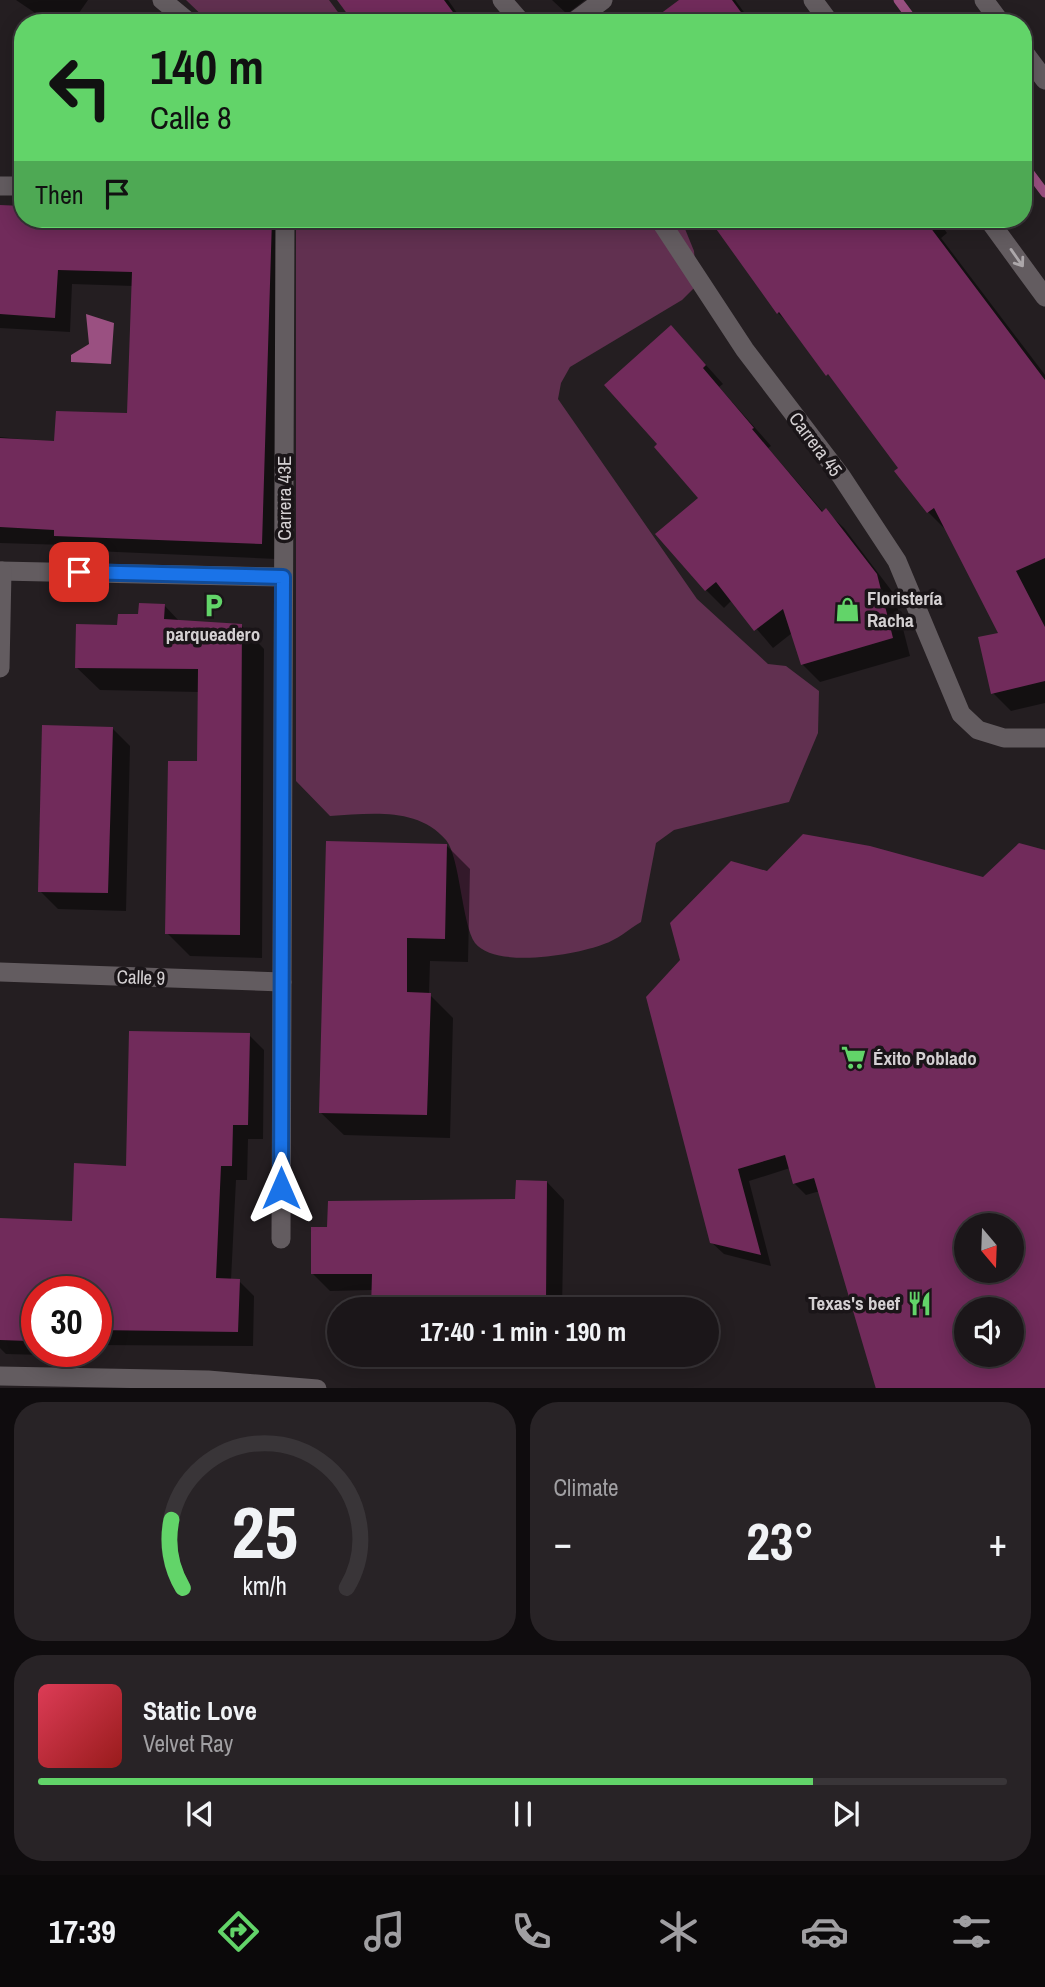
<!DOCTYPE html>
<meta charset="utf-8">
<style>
body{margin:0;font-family:"Archivo Narrow",sans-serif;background:#282326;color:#f1f3f6;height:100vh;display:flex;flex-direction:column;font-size:26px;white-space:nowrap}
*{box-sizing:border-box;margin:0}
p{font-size:23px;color:#a09fa2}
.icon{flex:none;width:38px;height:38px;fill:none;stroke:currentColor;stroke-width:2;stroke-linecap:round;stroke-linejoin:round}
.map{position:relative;height:1388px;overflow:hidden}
.drawer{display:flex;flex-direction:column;gap:14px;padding:14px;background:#0f0c0e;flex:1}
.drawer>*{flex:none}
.banner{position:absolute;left:14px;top:14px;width:1018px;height:214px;border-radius:28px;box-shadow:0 4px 18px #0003,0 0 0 2px #393538;background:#62d469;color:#111;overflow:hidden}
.needle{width:46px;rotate:161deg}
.controls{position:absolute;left:954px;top:1213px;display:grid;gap:14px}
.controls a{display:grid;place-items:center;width:70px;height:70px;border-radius:50%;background:#1b1619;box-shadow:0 4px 18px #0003,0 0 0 2px #393538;font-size:35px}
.speed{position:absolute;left:21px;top:1276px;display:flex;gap:14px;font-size:35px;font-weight:700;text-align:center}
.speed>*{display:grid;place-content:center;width:91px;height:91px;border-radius:50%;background:#1b1619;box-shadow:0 4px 18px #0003,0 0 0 2px #393538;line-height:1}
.speed .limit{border:10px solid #d22;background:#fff;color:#111}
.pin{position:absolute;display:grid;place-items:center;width:60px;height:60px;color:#fff;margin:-30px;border-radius:14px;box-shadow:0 4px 10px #0006}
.me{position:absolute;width:77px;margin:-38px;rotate:0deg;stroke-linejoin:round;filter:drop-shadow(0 0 5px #0008)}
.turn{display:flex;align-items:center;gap:24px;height:147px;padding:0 21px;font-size:32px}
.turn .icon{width:91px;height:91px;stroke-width:2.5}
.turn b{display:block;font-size:49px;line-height:60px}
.then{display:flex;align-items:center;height:66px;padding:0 21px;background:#0003;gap:14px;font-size:26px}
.big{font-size:52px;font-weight:700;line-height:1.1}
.drawer .card{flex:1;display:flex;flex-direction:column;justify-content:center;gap:10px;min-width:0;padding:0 24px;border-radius:28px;background:#282326}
.drawer .dial{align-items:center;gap:0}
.dial svg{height:182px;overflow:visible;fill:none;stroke:#393538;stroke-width:7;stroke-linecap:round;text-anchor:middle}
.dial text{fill:#f1f3f6;stroke:none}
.song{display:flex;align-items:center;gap:21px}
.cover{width:84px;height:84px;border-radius:10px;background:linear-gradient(135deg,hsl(350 70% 55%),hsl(0 70% 35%))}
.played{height:7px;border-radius:4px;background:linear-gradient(90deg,#62d469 80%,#393538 80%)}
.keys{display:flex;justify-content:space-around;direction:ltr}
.heat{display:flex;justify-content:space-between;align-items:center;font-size:38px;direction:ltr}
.drawer .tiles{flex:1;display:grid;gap:14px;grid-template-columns:1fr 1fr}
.card:last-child{grid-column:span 2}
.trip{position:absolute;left:327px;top:1297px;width:392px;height:70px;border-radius:35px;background:#1b1619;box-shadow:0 4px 18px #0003,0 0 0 2px #393538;font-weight:700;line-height:70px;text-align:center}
.tabs{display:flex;height:112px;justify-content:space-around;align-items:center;background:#0b090a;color:#a09fa2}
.tabs .icon{width:49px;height:49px}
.tabs .selected{color:#62d469}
.tabs b{font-size:32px;color:#f1f3f6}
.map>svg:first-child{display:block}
</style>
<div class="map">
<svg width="1045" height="1389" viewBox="0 0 1045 1389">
<rect width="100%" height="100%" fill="#241e21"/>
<g fill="#613050">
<path d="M 186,0 L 329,0 L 346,23 L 210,23 Z"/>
<path d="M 296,219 L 681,219 L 694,251 L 697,285 L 682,300 L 570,367 L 561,383 L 558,399 L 697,599 L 768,664 L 786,666 L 819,691 L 818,733 L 789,802 L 674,830 L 656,843 L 641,922 C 629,929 617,940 604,944 C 576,955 496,969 475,943 C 462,925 460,857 446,840 C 417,806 368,814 330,816 L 296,781 Z"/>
</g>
<path fill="#9a5081" d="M 86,314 L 114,323 L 111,364 L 71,362 L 71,355 L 89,344 Z"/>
<g fill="#0007" fill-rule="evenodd">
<path d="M 16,0 L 88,0 L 72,23 L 60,17 L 56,23 L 50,23 Z"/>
<path d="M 339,0 L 448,0 L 464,23 L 356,23 Z"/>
<path d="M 552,0 L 585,0 L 567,14 Z"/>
<path d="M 682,0 L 735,0 L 752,23 L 659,23 Z"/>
<path d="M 0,207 L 23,219 L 273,219 L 287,232 L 277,559 L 71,550 L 66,545 L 0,543 L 0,437 L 56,443 L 129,415 L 134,286 L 72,284 L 70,332 L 0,328 Z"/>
<path d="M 710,219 L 937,219 L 947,233 L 941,238 L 1045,375 L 1045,703 L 1011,711 L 993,693 L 1000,634 L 946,530 L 928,512 L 900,468 L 793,328 L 778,313 Z"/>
<path d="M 688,345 L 723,384 L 719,387 L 771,446 L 768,448 L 824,513 L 826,511 L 844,528 L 894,594 L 910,656 L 820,682 L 802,664 L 792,633 L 773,648 L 732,600 L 724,608 L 706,590 Z"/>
<path d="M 164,605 L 180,622 L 241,625 L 264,649 L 262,958 L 190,956 L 167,933 L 198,763 L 199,692 L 100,690 L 76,667 L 119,626 Z"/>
<path d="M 112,728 L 130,746 L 126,911 L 58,909 L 40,891 Z"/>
<path d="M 447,846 L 470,869 L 468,962 L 430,961 L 429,994 L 453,1018 L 450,1138 L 344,1135 L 320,1112 Z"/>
<path d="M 1045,852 L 1045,1389 L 878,1389 L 820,1191 L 806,1195 L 794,1183 L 790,1168 L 749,1181 L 771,1266 L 724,1254 L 711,1242 L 767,873 L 984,879 ZM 966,1225 L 1012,1225 L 1012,1270 L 966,1270 ZM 966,1309 L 1012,1309 L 1012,1354 L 966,1354 Z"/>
<path d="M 249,1035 L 264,1050 L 263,1139 L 248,1139 L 247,1180 L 236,1180 L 231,1280 L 239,1281 L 254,1296 L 253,1346 L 96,1345 L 96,1292 L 37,1292 L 37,1351 L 44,1351 L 44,1355 L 6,1354 L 0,1348 L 0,1220 L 74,1223 Z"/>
<path d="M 547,1182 L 564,1200 L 562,1309 L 373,1309 L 373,1290 L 330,1291 L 313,1274 L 329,1229 L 517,1201 Z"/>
</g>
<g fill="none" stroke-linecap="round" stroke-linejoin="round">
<g stroke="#9a5081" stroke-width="9">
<path d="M 898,0 L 915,23"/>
<path d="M 1024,165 L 1045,193"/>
</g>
</g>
<g fill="#712b5b" fill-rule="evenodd">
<path d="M 337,0 L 444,0 L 461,23 L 354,23 Z"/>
<path d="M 679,0 L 732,0 L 749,23 L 648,23 Z"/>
<path d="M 0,205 L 23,206 L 23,219 L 272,219 L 262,544 L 54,536 L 54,530 L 0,527 L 0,438 L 54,441 L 56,411 L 127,413 L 132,272 L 58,270 L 55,318 L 0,314 Z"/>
<path d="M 709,219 L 924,219 L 1045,380 L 1045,558 L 1016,571 L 1045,627 L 1045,681 L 991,694 L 978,637 L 998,633 L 934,508 L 927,513 L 894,471 L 898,468 L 828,374 L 826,376 L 779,312 L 777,314 Z"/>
<path d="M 671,325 L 706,365 L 703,368 L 754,428 L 752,429 L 822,512 L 826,508 L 877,574 L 893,638 L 801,665 L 783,609 L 754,631 L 716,582 L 705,591 L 655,534 L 698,498 L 654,447 L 657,444 L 604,385 Z"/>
<path d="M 139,603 L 165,604 L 164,619 L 242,624 L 240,935 L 165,934 L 168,761 L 197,761 L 198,669 L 75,668 L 76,624 L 117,625 L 118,614 L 138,614 Z"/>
<path d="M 42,725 L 113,727 L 108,893 L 38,892 Z"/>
<path d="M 803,834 L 870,846 L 983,877 L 1019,843 L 1045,850 L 1045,1389 L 876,1389 L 814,1178 L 793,1184 L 785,1155 L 738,1169 L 761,1255 L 710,1243 L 646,997 L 680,960 L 670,923 L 731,861 L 767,871 ZM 966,1225 L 1012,1225 L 1012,1270 L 966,1270 ZM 966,1309 L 1012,1309 L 1012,1354 L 966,1354 Z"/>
<path d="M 326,841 L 447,844 L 445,939 L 407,938 L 407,992 L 431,993 L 427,1115 L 319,1113 Z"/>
<path d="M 129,1031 L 250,1033 L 248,1125 L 233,1125 L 232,1166 L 221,1166 L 216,1278 L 240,1279 L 238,1332 L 96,1330 L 96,1292 L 37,1292 L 37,1316 L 30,1316 L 29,1341 L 0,1340 L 0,1218 L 72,1221 L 74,1163 L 126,1166 Z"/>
<path d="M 516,1180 L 547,1181 L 546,1301 L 442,1301 L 442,1309 L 371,1309 L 372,1274 L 311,1274 L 311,1227 L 327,1227 L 328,1201 L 515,1199 Z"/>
</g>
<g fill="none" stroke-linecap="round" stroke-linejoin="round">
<g stroke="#635c60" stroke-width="19">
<path d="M 162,0 L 190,23"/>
<path d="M 502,0 L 522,23"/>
<path d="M 572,23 L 603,0"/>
<path d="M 0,186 L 23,186"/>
<path d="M 659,219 L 745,350 L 841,476 L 897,561 L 961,714 L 978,730 L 1004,738 L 1045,738"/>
<path d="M 0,571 L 283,577"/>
<path d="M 0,668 L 2,571"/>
<path d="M 0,972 L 282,982"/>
<path d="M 281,1239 L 285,219"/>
</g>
<g stroke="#635c60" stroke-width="19">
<path d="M 813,0 L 830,23"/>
<path d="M 984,0 L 1001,23"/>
<path d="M 1024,52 L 1045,80"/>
<path d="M 988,219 L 1045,297"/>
</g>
<path stroke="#635c60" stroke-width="19" d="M 0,1376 L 208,1380 L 317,1389"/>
</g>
<defs><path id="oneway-shaft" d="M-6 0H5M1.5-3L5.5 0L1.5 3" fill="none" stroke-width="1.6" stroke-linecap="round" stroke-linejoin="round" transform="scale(1.75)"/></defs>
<use stroke="#aca7aa" href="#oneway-shaft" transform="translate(1017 258) rotate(55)"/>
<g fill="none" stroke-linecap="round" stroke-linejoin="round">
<defs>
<path id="route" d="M 79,572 L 283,577 L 281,1188"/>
</defs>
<use href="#route" stroke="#114b97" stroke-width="18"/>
<use href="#route" stroke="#1a73e8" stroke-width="12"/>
</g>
<defs>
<symbol id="parking-bare" viewBox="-9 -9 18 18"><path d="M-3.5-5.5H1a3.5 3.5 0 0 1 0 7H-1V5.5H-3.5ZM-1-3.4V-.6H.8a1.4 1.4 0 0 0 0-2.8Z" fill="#62d469" stroke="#1a1518" stroke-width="2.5" paint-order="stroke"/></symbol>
<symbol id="shop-bare" viewBox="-9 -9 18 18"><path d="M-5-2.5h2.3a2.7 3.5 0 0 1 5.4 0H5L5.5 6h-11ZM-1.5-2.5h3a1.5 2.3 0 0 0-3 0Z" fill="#62d469" stroke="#1a1518" stroke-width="2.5" paint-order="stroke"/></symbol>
<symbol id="supermarket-bare" viewBox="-9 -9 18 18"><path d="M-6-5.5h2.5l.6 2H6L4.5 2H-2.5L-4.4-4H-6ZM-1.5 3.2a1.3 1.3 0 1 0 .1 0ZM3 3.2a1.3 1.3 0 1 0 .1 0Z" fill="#62d469" stroke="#1a1518" stroke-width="2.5" paint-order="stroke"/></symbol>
<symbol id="restaurant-bare" viewBox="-9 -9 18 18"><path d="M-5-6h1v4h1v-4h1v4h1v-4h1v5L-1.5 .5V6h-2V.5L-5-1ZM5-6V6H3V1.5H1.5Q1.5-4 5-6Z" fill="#62d469" stroke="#1a1518" stroke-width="2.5" paint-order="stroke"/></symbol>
</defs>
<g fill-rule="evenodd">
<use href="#parking-bare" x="196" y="588" width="35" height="35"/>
<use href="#shop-bare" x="830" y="592" width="35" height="35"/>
<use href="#supermarket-bare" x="836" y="1040" width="35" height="35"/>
<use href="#restaurant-bare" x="902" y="1286" width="35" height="35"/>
</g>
<g text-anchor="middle" stroke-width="7" stroke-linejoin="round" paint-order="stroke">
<g font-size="19" fill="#d4d0d2" stroke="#1a1518">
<text transform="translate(816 444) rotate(53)" y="7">Carrera 45</text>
<text transform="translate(284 498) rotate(-90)" y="7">Carrera 43E</text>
<text transform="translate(141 977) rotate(2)" y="7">Calle 9</text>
</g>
<g font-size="19" font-weight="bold" fill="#d4d0d2" stroke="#1a1518" text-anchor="start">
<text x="867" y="605">Floristería<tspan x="867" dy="22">Racha</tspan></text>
<text x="213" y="641" text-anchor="middle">parqueadero</text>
<text x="873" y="1065">Éxito Poblado</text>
<text x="900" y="1310" text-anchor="end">Texas's beef</text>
</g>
</g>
</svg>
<div class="controls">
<a><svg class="needle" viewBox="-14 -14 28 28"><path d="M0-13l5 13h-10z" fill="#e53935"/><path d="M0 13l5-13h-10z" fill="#a09fa2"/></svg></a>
<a><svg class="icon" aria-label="sound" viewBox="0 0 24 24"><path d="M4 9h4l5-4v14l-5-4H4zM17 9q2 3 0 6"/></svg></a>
</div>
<div class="speed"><div class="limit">30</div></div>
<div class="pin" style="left:79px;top:572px;background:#d93025"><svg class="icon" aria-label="arrive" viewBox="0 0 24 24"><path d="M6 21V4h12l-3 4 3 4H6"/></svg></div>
<svg class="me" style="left:281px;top:1188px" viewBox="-20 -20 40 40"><path d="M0-17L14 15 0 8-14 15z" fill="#1a73e8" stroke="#fff" stroke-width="4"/></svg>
<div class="trip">17:40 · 1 min · 190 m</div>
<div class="banner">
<div class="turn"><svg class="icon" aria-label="left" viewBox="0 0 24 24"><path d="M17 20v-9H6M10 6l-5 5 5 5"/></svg><div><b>140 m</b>Calle 8</div></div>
<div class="then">Then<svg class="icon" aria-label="arrive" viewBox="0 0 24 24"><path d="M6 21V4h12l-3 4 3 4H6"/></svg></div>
</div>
</div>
<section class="drawer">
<div class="tiles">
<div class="card dial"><svg viewBox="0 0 100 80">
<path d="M14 69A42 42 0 1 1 86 69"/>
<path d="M14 69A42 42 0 0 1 9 39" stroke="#62d469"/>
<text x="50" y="56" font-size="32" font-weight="700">25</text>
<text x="50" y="72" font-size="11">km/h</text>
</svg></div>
<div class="card"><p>Climate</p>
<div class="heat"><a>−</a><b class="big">23°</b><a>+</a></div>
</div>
<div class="card">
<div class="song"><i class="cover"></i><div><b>Static Love</b><p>Velvet Ray</p></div></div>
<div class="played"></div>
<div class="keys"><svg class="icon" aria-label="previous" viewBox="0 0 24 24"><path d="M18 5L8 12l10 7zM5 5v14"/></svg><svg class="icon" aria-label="pause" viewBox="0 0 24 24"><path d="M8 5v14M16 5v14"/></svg><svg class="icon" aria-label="next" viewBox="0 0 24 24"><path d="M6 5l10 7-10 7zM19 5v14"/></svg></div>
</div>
</div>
</section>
<nav class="tabs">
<b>17:39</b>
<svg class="icon selected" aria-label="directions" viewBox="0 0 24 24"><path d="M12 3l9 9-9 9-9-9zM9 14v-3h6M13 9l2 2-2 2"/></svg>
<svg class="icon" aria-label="music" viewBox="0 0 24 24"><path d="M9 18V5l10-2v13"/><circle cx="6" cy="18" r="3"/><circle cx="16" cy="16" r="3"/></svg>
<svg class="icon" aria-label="phone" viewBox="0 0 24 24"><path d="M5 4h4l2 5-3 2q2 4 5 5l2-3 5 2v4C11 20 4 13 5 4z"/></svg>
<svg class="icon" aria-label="climate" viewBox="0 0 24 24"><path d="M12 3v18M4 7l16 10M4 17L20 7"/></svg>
<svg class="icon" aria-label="car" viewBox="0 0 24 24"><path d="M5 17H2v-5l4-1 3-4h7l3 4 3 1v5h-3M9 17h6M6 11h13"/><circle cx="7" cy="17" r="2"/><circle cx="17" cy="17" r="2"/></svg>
<svg class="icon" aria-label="filters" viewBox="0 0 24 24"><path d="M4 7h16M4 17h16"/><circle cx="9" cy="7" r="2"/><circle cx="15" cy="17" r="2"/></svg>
</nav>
